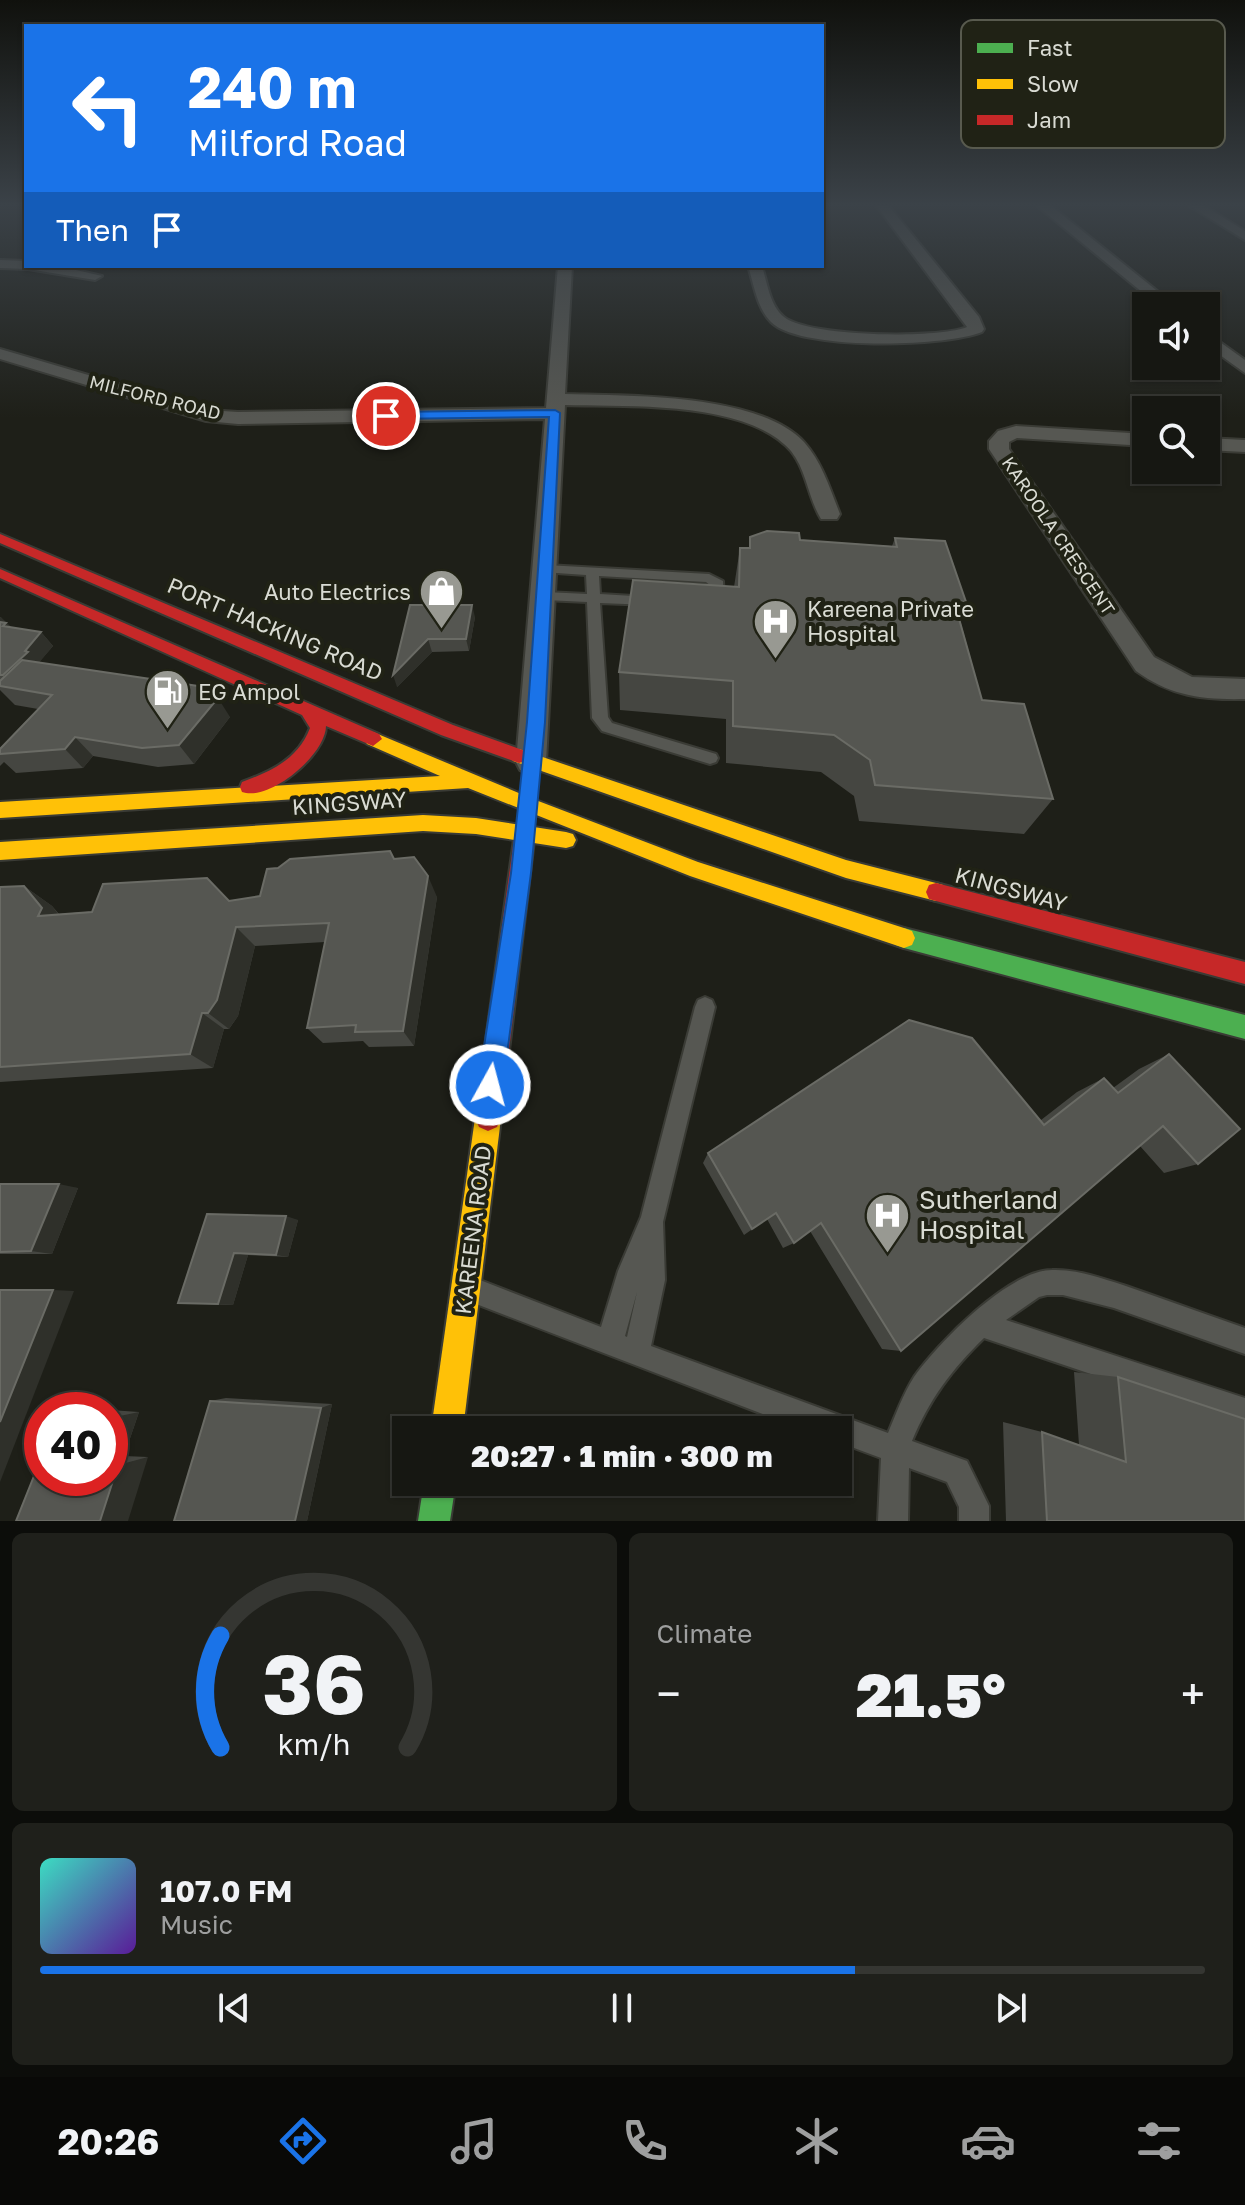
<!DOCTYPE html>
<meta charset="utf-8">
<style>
body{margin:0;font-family:"Golos Text",sans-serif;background:#1f201b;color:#f1f3f6;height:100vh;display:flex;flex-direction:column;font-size:30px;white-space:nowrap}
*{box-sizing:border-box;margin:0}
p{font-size:26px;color:#9e9f9f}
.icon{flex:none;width:44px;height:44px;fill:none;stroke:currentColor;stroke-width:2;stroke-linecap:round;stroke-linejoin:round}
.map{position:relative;height:1521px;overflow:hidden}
.side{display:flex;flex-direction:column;gap:12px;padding:12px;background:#0c0d0a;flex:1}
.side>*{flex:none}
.top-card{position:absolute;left:24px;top:24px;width:800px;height:244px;border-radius:0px;box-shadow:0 2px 6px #0004,0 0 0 2px #353632;background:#1a73e8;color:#fff;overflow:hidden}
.buttons{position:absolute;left:1132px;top:292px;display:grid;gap:16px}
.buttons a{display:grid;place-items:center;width:88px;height:88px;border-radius:0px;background:#161712;box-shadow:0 2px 6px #0004,0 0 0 2px #353632;font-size:40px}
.speed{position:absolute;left:24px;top:1392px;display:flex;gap:16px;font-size:40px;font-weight:700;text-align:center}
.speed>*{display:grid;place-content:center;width:104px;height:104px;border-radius:50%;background:#161712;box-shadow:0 2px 6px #0004,0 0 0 2px #353632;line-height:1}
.speed .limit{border:12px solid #d22;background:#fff;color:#111}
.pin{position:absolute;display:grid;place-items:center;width:68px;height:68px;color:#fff;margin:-34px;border:4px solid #fff;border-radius:50%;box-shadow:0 2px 8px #0007}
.me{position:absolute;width:88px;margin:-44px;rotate:7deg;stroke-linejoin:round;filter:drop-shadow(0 0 6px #0008)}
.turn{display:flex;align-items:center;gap:28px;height:168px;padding:0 32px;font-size:36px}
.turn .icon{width:104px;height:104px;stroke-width:2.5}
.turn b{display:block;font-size:56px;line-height:68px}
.then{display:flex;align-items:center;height:76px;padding:0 32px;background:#0003;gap:16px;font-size:30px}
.big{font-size:60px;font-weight:800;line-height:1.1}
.side .tile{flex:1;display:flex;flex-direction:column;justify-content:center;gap:12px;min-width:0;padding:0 28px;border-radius:12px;background:#1f201b}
.side .dial{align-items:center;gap:0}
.dial svg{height:208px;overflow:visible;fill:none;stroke:#353632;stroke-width:7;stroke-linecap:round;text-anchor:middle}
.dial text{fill:#f1f3f6;stroke:none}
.song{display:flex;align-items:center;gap:24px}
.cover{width:96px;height:96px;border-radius:12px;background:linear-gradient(135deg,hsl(170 70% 55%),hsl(270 70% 35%))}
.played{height:8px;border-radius:4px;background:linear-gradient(90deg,#1a73e8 70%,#353632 70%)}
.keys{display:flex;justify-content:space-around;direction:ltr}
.heat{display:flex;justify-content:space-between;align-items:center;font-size:44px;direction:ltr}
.side .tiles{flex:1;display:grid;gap:12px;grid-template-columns:1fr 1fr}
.tile:last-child{grid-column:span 2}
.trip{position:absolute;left:392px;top:1416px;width:460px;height:80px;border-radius:0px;background:#161712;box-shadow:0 2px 6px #0004,0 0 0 2px #353632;font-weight:800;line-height:80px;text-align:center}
.dock{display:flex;height:128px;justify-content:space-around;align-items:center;background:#090907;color:#9e9f9f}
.dock .icon{width:56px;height:56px}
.dock .active{color:#1a73e8}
.dock b{font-size:36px;color:#f1f3f6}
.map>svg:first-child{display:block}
</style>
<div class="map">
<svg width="1245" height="1521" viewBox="0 0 1245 1521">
<rect width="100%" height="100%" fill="#1e1f18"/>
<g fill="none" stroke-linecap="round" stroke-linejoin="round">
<defs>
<g id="lane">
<path d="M 546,565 L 709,574 L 723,581 L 724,599 L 712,606 L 705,602 L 711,597 L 711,586 L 706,582 L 599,576 L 600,594 L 650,597 L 657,601 L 650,605 L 600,603 L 608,717 L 612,723 L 716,754 L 718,758 L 716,762 L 710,764 L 602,731 L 592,718 L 587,602 L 545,600 L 538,596 L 545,592 L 587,594 L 586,575 L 542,572 L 540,569 Z"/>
<path d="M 705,997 L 712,1000 L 715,1007 L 663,1222 L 665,1280 L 651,1346 L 888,1433 C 896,1414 903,1394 914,1377 C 937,1344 1009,1270 1052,1270 C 1076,1269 1101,1278 1123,1285 C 1164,1299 1204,1314 1245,1328 L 1245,1354 L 1114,1308 L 1063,1295 L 1047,1295 L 1039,1297 L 1006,1320 L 1245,1398 L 1245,1426 L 984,1338 C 952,1369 929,1400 912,1441 L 967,1461 L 989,1506 L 989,1521 L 959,1521 L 959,1507 L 947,1482 L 909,1468 L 908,1521 L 878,1521 L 881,1458 L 838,1442 L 838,1430 L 804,1430 L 471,1302 L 467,1293 L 471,1284 L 480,1280 L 601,1327 L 618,1271 L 641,1217 L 695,1007 L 698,1000 ZM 637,1292 L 627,1337 L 625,1336 Z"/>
</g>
<g id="street">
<path d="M 876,205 L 888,205 L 979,317 L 984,329 L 982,332 C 945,347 800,351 771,322 C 757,308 754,285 748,266 L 762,266 C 767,282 770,306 784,317 C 809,337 937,339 967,327 Z"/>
<path d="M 1036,205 L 1050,205 L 1176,306 L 1159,306 Z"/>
<path d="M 1188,205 L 1203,205 L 1245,231 L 1245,240 Z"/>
<path d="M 0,260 L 26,261 L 26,266 L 59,266 L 102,276 L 95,280 L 28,269 L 0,268 Z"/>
<path d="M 558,266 L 572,266 L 565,394 C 629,396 758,393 804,442 C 822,462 830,489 840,514 L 837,519 L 821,519 C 808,498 807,471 791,451 C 747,400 626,407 565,405 L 546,762 L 542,770 L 531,774 L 520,770 L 516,762 L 545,419 L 238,424 L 206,421 L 0,359 L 0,349 L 207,410 L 238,412 L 546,408 Z"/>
<path d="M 1206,332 L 1245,360 L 1245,373 L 1206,345 Z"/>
<path d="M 1016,426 L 1146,434 L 1146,446 L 1017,438 L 1009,442 L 1009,449 L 1154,657 L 1192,677 L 1245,679 L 1245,699 C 1203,700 1170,696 1136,671 L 989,449 L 989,441 L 998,431 Z"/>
<path d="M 1206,438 L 1245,440 L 1245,452 L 1206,450 Z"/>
</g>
<g id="fast">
<path d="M 904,928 L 1245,1015 L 1245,1039 L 904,948 L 896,945 L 893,938 L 896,931 Z"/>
<path d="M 424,1482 L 456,1482 L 450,1521 L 418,1521 Z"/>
</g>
<g id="slow">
<path d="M 373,732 L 533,799 L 698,862 L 904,928 L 912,931 L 915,938 L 912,945 L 904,948 L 690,876 L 468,788 L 0,818 L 0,802 L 440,776 L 367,744 L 364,739 L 367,734 Z"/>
<path d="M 519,749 L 846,860 L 936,883 L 943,885 L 946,892 L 943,899 L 936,901 L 846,878 L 513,761 L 510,756 L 513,751 Z"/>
<path d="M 423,815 L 476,818 L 566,832 L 573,834 L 576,840 L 573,846 L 566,848 L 476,834 L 423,831 L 0,860 L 0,842 Z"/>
<path d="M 488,1105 L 497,1109 L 501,1118 L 463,1430 L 431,1430 L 475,1118 L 479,1109 Z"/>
</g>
<g id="jam">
<path d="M 0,534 L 453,725 L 525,751 L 528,756 L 525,761 L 519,763 L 441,735 L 0,543 Z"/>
<path d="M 0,569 L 379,734 L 382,739 L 373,746 L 326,726 C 326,754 270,802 242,792 L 240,787 L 242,782 C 272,771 298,759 310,728 L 302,715 L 0,578 Z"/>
<path d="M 525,824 L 532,826 L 535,832 L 501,1118 L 497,1127 L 488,1131 L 479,1127 L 475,1118 L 515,832 L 518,826 Z"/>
<path d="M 936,883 L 1245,962 L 1245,984 L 936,901 L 929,899 L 926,892 L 929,885 Z"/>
</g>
</defs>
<use href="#lane" stroke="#3a3b35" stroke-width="4"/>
<use href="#street" stroke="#3a3b35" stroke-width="4"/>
<use href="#fast" stroke="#3a3b35" stroke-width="4"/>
<use href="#slow" stroke="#3a3b35" stroke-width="4"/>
<use href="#jam" stroke="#3a3b35" stroke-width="4"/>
<use href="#lane" fill="#565752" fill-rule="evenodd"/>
<use href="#street" fill="#565752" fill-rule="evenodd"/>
<use href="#fast" fill="#4caf50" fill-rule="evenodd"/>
<use href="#slow" fill="#ffc107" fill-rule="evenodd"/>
<use href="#jam" fill="#c62828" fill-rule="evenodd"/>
</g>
<g fill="#454641">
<path d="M 750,537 L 892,546 L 895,538 L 966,602 L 959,616 L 982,700 L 1053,799 L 1024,834 L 859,821 L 854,796 L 821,772 L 726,763 L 726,719 L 620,710 L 619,672 L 734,587 L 740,548 L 749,548 Z"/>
<path d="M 410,605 L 475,617 L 469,651 L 432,652 L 397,687 Z"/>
<path d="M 0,617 L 11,627 L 41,632 L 53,646 L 39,662 L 230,717 L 194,764 L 158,767 L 93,756 L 83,768 L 16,773 L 4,762 L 0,766 L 0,748 L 38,709 L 15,705 L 0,690 Z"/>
<path d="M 394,859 L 437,897 L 414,1046 L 369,1047 L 363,1041 L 323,1043 L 307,1028 L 325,942 L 255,946 L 238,1016 L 229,1029 L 224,1029 L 213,1068 L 0,1082 L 0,887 L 24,886 L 52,906 L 59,914 L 229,901 L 260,896 Z"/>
<path d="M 1169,1054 L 1198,1164 L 1164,1173 L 1140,1146 L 901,1351 L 882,1349 L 810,1231 L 794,1243 L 783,1248 L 767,1219 L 744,1235 L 703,1163 L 708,1153 L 1041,1120 L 1077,1092 L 1104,1078 L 1113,1088 L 1139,1069 Z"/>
<path d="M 0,1184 L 78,1188 L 52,1254 L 0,1254 Z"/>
<path d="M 207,1214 L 298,1220 L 288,1257 L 248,1255 L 233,1305 L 178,1303 Z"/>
<path d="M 1074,1372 L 1118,1377 L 1245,1521 L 1006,1521 L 1003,1422 L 1042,1432 L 1079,1445 Z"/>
<path d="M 226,1398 L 332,1404 L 307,1521 L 210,1401 Z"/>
<path d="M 110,1410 L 139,1412 L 124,1456 L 148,1457 L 110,1478 Z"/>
</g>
<g fill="#2f302a">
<path d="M 472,605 L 475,617 L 469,651 L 466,639 Z"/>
<path d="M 1,617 L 19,636 L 0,625 L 0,618 Z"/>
<path d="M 41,632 L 53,646 L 17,689 L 3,675 Z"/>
<path d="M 428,639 L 432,652 L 397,687 L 393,675 Z"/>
<path d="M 218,698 L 230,717 L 194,764 L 179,745 Z"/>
<path d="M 75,737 L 93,756 L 83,768 L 65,749 Z"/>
<path d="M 428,876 L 437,897 L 414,1046 L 403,1031 Z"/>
<path d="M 24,886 L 52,906 L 69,928 L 38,916 Z"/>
<path d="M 236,927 L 255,946 L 238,1016 L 229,1029 L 208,1013 Z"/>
<path d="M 202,1013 L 224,1029 L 213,1068 L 190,1054 Z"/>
<path d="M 59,1184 L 78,1188 L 52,1254 L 31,1251 Z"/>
<path d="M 286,1216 L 298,1220 L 288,1257 L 276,1255 Z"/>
<path d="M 234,1253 L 248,1255 L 233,1305 L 218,1304 Z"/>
<path d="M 53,1290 L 74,1291 L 0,1482 L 0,1422 Z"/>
<path d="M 332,1404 L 307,1521 L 295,1521 L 321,1408 Z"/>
<path d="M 139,1412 L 124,1456 L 110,1460 L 110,1418 Z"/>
<path d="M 148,1457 L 128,1521 L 100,1521 L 118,1465 Z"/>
</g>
<g fill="#555651" stroke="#6a6b65" stroke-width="2">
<path d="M 767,531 L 799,533 L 800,540 L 897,547 L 895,538 L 945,541 L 966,602 L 954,601 L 982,700 L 1024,704 L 1053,799 L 875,785 L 870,760 L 834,735 L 733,726 L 733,681 L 619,672 L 633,580 L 739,587 L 740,548 L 750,548 L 750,537 Z"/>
<path d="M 410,605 L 472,605 L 466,639 L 428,639 L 393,675 Z"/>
<path d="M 0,622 L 6,623 L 3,626 L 41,632 L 25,651 L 28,652 L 3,675 L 0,675 Z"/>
<path d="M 22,660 L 198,686 L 218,698 L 179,745 L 142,748 L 75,737 L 65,749 L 0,754 L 0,749 L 52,695 L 0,686 L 0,681 Z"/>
<path d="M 390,851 L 394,859 L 414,857 L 428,876 L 403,1031 L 355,1032 L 356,1025 L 307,1028 L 329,923 L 236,927 L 217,1000 L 208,1013 L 202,1013 L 190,1054 L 0,1067 L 0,887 L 24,886 L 42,908 L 38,916 L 92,912 L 103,884 L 207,878 L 229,901 L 260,896 L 267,869 L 278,868 L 290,859 Z"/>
<path d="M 909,1020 L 972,1038 L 1044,1125 L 1104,1078 L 1118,1093 L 1169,1054 L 1240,1129 L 1198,1164 L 1163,1126 L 901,1351 L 821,1223 L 794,1243 L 776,1213 L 752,1229 L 708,1153 Z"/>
<path d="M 0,1184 L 59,1184 L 31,1251 L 0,1252 Z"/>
<path d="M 207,1214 L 286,1216 L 276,1255 L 234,1253 L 218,1304 L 178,1303 Z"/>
<path d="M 0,1290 L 53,1290 L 0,1422 Z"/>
<path d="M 1118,1377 L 1245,1419 L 1245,1521 L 1047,1521 L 1042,1432 L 1126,1462 Z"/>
<path d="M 210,1401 L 321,1408 L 295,1521 L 174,1521 Z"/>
<path d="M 42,1456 L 42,1478 L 110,1478 L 110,1465 L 118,1465 L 100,1521 L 16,1521 Z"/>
</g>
<linearGradient id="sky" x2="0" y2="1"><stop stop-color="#10110d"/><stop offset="0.49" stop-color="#3b4248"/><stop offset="1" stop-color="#3b4248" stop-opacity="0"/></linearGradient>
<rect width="1245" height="418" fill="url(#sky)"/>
<path fill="#1a73e8" stroke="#114b97" stroke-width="2" d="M 555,410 L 560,413 L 545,722 L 531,873 L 503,1085 L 499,1094 L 490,1097 L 481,1094 L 478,1085 L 511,873 L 527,722 L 549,417 L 386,419 L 380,416 L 386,412 Z"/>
<defs>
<symbol id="shop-pin" viewBox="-11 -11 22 30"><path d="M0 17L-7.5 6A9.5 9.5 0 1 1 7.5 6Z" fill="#989992" stroke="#202215"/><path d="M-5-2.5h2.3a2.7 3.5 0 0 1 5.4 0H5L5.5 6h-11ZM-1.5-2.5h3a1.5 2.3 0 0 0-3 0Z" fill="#fff"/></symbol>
<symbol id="hospital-pin" viewBox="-11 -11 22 30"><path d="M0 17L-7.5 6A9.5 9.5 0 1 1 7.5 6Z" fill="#989992" stroke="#202215"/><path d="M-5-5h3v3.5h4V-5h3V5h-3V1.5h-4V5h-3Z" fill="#fff"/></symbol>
<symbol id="fuel-pin" viewBox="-11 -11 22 30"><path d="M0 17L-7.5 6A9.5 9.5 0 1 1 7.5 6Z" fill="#989992" stroke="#202215"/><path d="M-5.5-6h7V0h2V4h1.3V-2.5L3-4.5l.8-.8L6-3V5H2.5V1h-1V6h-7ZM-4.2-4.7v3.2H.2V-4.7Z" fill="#fff"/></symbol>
</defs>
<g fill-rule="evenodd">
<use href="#shop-pin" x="416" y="566" width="51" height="69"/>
<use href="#hospital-pin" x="750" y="596" width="51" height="69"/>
<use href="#fuel-pin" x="142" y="666" width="51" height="69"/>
<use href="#hospital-pin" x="862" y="1190" width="51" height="69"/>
</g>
<g text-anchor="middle" stroke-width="8" stroke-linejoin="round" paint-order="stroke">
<g font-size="18" fill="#d9dbd3" stroke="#202215">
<text transform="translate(155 398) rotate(14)" y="6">MILFORD ROAD</text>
<text transform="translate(1058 536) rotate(56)" y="6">KAROOLA CRESCENT</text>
</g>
<g font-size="22" fill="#d9dbd3" stroke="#202215" text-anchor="start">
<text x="411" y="600" text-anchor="end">Auto Electrics</text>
<text x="807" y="617">Kareena Private<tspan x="807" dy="25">Hospital</tspan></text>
<text x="198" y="700">EG Ampol</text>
</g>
<g font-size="22" fill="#d9dbd3" stroke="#202215">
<text transform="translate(275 629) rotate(23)" y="8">PORT HACKING ROAD</text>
<text transform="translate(349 803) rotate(-4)" y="8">KINGSWAY</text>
<text transform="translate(1011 889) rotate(15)" y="8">KINGSWAY</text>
<text transform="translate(473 1230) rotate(-83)" y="8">KAREENA ROAD</text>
</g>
<g font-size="26" fill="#d9dbd3" stroke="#202215" text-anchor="start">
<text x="919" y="1209">Sutherland<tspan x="919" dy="30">Hospital</tspan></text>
</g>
</g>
<rect x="961" y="20" width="264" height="128" rx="12" fill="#202215" stroke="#585a4e" stroke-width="2"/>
<rect x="977" y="43" width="36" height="10" fill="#4caf50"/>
<rect x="977" y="79" width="36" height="10" fill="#ffc107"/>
<rect x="977" y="115" width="36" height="10" fill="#c62828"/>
<g font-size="22" fill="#d9dbd3">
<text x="1027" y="56">Fast</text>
<text x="1027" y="92">Slow</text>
<text x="1027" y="128">Jam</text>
</g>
</svg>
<div class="buttons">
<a><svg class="icon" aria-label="sound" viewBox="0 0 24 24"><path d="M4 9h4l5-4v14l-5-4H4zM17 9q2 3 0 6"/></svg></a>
<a><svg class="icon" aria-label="search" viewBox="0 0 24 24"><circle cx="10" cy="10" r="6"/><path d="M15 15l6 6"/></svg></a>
</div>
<div class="speed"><div class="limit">40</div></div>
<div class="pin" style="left:386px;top:416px;background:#d93025"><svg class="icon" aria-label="arrive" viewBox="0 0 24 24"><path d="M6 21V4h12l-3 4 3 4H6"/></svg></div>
<svg class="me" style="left:490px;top:1085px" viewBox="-20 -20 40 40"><circle r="17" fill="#1a73e8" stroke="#fff" stroke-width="3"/><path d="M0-11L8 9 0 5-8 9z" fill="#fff"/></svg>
<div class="trip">20:27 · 1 min · 300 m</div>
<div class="top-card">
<div class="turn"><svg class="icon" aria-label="left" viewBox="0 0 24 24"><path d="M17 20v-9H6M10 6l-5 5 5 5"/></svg><div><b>240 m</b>Milford Road</div></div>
<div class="then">Then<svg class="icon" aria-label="arrive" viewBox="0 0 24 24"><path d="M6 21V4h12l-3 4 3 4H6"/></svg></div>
</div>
</div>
<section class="side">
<div class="tiles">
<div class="tile dial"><svg viewBox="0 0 100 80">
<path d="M14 69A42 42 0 1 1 86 69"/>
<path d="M14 69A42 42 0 0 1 14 26" stroke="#1a73e8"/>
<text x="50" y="56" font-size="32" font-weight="700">36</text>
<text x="50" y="72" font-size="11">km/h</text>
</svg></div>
<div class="tile"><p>Climate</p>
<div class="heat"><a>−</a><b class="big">21.5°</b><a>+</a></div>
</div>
<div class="tile">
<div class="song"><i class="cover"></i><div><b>107.0 FM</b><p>Music</p></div></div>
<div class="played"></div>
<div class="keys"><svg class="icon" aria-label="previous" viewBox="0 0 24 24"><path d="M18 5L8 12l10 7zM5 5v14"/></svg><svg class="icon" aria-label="pause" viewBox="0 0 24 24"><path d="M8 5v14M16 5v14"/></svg><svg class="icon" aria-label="next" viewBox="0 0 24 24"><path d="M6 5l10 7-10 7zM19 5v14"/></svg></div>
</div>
</div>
</section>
<nav class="dock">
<b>20:26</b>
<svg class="icon active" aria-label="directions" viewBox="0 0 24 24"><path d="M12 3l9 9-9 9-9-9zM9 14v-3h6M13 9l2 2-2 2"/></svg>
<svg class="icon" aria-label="music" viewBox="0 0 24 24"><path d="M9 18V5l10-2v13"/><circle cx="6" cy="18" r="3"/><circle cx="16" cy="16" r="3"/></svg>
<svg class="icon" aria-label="phone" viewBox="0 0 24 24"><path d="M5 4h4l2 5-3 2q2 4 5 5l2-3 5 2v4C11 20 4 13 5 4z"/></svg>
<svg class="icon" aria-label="climate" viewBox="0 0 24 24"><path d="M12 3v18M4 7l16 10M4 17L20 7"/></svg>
<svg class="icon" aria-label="car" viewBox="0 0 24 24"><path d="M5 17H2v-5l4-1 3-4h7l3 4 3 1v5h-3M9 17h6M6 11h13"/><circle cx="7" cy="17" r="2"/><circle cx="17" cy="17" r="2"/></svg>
<svg class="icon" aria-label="filters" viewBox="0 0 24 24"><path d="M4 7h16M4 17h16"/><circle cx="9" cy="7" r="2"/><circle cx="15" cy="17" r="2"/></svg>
</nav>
